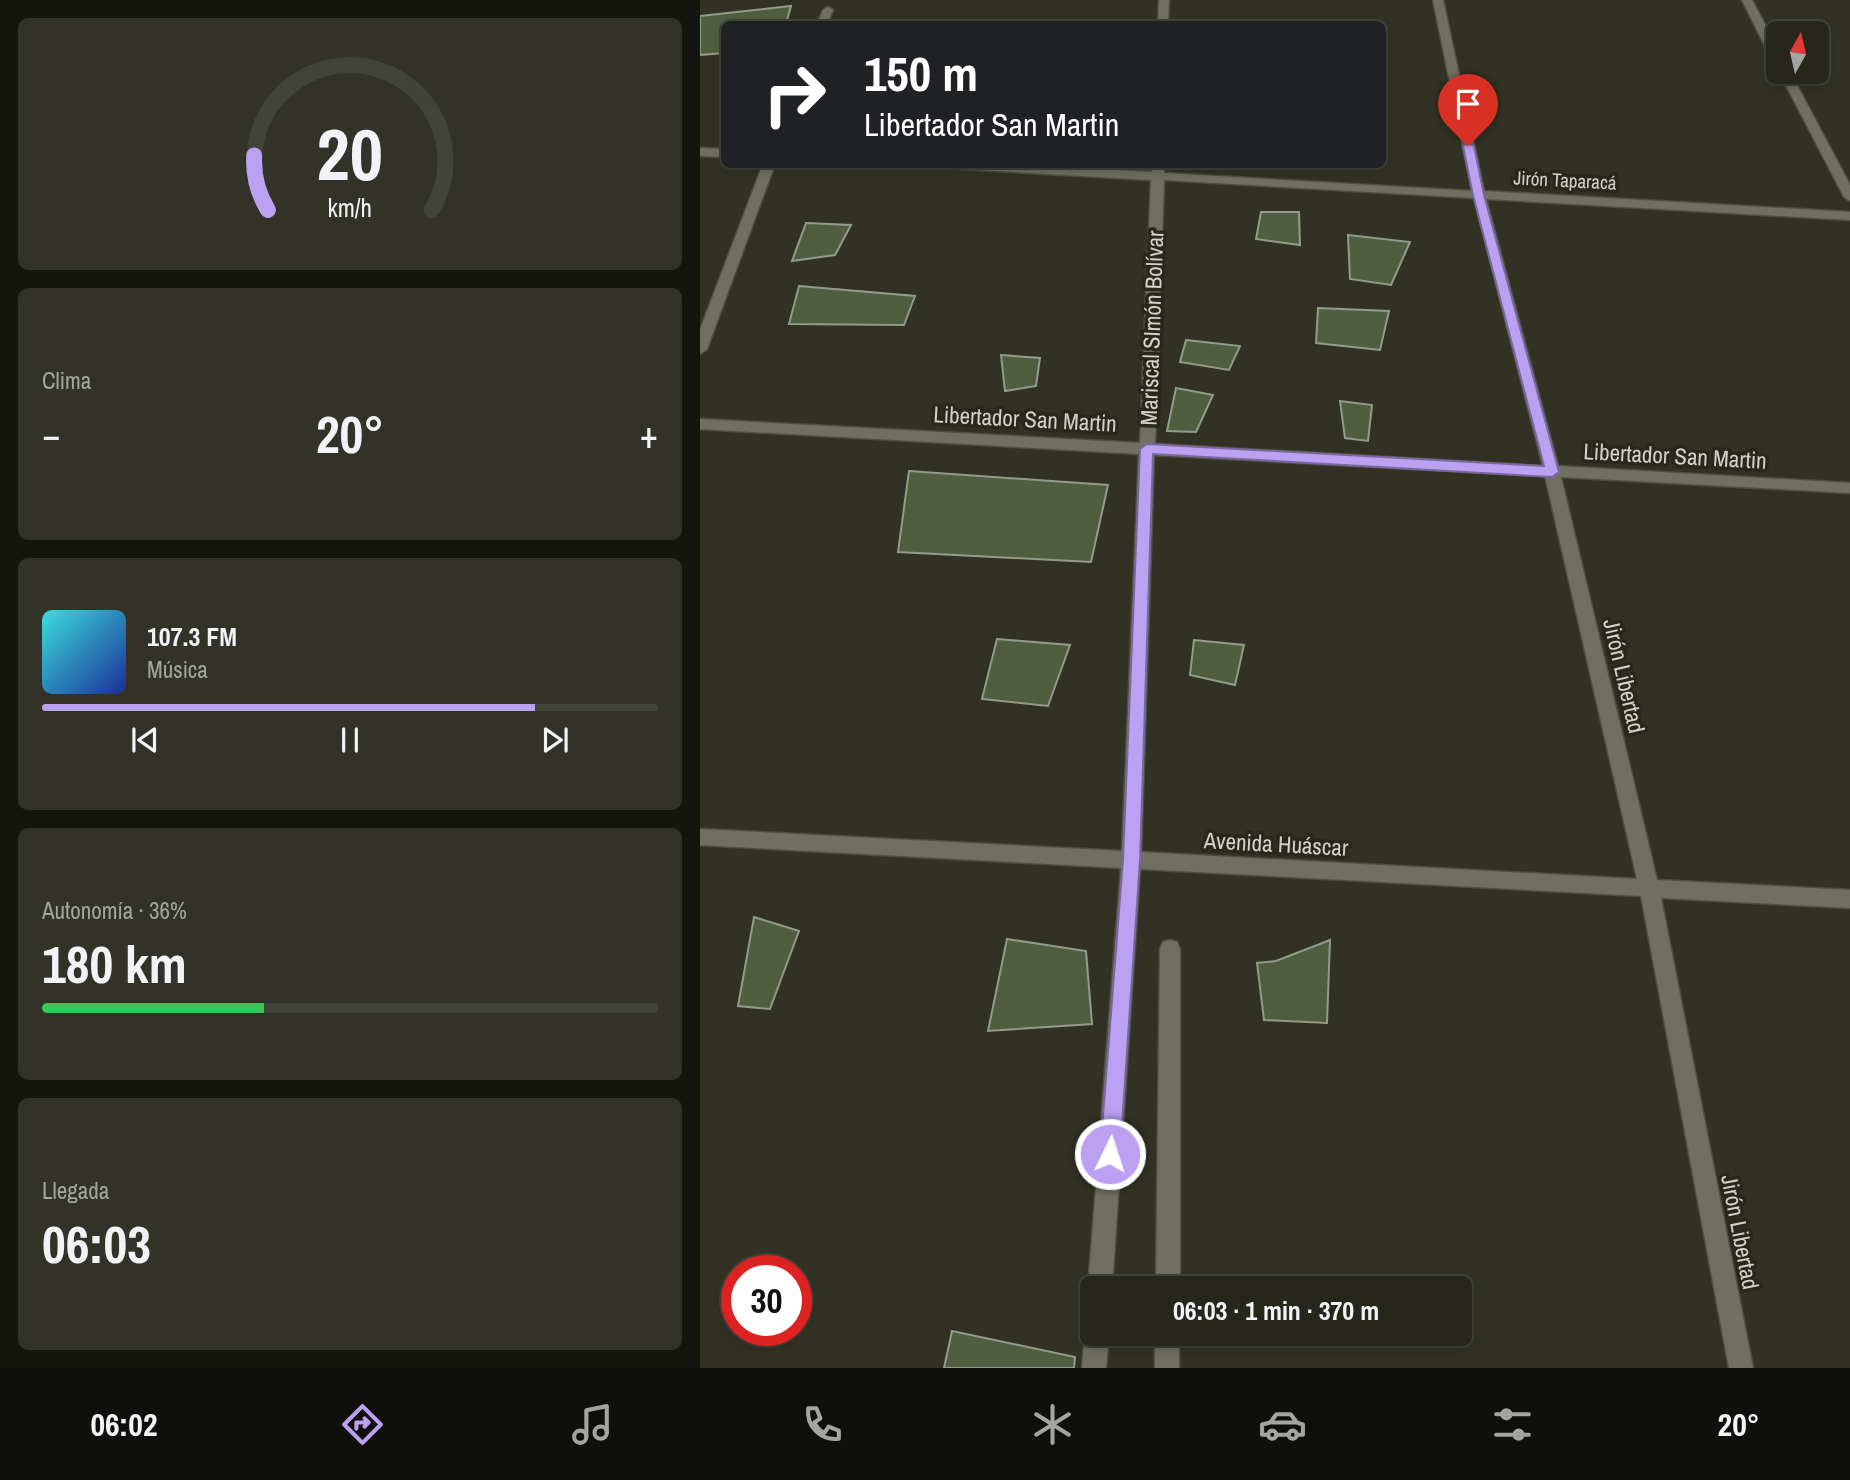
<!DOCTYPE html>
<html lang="es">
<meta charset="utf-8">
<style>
body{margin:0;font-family:"Archivo Narrow",sans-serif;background:#323228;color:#f1f3f6;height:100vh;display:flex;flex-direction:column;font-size:26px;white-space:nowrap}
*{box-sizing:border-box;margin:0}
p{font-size:23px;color:#a4a5a3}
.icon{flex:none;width:38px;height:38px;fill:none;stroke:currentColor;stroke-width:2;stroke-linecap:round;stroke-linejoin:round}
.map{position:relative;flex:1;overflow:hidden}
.side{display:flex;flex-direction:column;gap:18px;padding:18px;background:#15150f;width:700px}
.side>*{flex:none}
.hud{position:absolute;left:21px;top:21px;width:665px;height:147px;border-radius:10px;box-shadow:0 4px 10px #0003,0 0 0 2px #42433a;background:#202124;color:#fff;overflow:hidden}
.needle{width:46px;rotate:8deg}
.tools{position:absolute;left:1066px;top:21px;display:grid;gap:14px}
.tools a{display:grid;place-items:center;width:63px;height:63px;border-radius:10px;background:#26261b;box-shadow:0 4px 10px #0003,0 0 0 2px #42433a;font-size:35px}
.speed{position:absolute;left:21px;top:1255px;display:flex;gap:14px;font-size:35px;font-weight:700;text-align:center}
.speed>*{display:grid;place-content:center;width:91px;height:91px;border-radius:50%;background:#26261b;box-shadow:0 4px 10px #0003,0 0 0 2px #42433a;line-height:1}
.speed .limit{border:10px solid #d22;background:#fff;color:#111}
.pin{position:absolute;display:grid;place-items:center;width:60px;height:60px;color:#fff;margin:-72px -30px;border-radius:50% 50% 50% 0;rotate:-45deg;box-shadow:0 0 7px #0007}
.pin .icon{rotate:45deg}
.me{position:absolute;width:77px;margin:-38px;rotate:4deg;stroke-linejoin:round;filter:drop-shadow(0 0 5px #0008)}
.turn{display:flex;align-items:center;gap:24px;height:147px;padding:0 28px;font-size:32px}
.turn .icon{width:91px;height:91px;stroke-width:2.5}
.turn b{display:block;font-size:49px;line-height:60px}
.big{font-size:52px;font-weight:800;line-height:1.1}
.side .card{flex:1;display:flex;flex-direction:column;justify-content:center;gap:10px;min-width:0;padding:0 24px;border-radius:10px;background:#323228}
.side .dial{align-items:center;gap:0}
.dial svg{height:182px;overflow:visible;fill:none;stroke:#42433a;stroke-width:7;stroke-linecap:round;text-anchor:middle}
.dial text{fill:#f1f3f6;stroke:none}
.song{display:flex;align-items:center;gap:21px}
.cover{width:84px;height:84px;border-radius:10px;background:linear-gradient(135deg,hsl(180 70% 55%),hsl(230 70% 35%))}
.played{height:7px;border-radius:4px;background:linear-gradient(90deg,#bca0f2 80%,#42433a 80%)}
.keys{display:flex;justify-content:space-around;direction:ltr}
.heat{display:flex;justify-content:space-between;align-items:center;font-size:38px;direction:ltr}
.charge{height:10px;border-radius:5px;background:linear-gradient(90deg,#34c759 36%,#42433a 0)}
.trip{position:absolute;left:380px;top:1276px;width:392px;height:70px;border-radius:10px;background:#26261b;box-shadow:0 4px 10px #0003,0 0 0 2px #42433a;font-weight:800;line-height:70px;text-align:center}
.tabs{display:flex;height:112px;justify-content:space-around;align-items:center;background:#0f0f0b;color:#a4a5a3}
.tabs .icon{width:49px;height:49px}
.tabs .current{color:#bca0f2}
.tabs b{font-size:32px;color:#f1f3f6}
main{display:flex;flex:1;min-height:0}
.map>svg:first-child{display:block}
</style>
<main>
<section class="side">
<div class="card dial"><svg viewBox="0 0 100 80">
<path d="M14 69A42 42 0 1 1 86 69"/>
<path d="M14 69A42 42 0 0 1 8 45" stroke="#bca0f2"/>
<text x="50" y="56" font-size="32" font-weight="700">20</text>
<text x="50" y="72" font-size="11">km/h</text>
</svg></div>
<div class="card"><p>Clima</p>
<div class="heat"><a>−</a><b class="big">20°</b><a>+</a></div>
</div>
<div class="card">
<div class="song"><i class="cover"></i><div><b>107.3 FM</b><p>Música</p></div></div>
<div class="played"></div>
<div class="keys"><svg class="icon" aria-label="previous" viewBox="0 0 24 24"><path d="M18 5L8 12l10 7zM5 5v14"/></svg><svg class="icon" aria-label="pause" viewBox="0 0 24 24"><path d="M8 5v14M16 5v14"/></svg><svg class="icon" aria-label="next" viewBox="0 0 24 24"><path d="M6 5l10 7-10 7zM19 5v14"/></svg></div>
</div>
<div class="card"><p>Autonomía · 36%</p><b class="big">180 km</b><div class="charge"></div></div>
<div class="card"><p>Llegada</p><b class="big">06:03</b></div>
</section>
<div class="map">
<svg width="1150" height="1368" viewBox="0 0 1150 1368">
<rect width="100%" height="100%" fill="#323224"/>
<g fill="#4e5e3f" stroke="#939b8c" stroke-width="2">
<path d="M 91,6 L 86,24 L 24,24 L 24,53 L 0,55 L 0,16 Z"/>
<path d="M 561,212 L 599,212 L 600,245 L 556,239 Z"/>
<path d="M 106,223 L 151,225 L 135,255 L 92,261 Z"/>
<path d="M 648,235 L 710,242 L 691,285 L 650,279 Z"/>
<path d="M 99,286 L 215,296 L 204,325 L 89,324 Z"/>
<path d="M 618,308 L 689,311 L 680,350 L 616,343 Z"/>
<path d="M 486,340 L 540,346 L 529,370 L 480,362 Z"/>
<path d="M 301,355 L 340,358 L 336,386 L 305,391 Z"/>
<path d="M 476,388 L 513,395 L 496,432 L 467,431 Z"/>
<path d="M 640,401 L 672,405 L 668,441 L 645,438 Z"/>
<path d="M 209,471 L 408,485 L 391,562 L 198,552 Z"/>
<path d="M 297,639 L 370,645 L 348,706 L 282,699 Z"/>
<path d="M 494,640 L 544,645 L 535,685 L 490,675 Z"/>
<path d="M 54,917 L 99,931 L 70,1009 L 38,1006 Z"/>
<path d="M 307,939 L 386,951 L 392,1024 L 288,1031 Z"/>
<path d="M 630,940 L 627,1023 L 564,1020 L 557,963 L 576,961 Z"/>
<path d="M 252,1331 L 375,1357 L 374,1368 L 244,1368 Z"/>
</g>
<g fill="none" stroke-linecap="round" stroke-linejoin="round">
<defs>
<g id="minor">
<path d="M 459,0 L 469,0 L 468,24 L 458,24 Z"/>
<path d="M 733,0 L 743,0 L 784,191 L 1150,212 L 1150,220 L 786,199 L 858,466 L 1150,483 L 1150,493 L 861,477 L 957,880 L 1150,890 L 1150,908 L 961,898 L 1053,1368 L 1029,1368 L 941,896 L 440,869 L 412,1288 L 392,1288 L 392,1296 L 388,1288 L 421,868 L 0,845 L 0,829 L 422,851 L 439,454 L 0,429 L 0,419 L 440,443 L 451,180 L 243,168 L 237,164 L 316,164 L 452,172 L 452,164 L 464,164 L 464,173 L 772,191 ZM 464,180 L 774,198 L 843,466 L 455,444 ZM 454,455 L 845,476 L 937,879 L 441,852 Z"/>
<path d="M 1042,0 L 1052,0 L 1078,49 L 1078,63 L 1072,60 Z"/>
<path d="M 128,7 L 133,10 L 127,24 L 117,24 L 123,10 Z"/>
<path d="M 1079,72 L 1090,72 L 1150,185 L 1150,201 L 1144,197 Z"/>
<path d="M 0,148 L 24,149 L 24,157 L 0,156 Z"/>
<path d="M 63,164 L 75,164 L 7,349 L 0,354 L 0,330 Z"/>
<path d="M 470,940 L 477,942 L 480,949 L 480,1288 L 456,1288 L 460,949 L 463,942 Z"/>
<path d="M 392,1324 L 392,1334 L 409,1334 L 406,1368 L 382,1368 L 385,1334 Z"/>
<rect x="455" y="1334" width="24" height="34"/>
</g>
</defs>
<use href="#minor" stroke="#4e4e42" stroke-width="3"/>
<use href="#minor" fill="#707060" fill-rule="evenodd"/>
</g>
<path fill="#bca0f2" stroke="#7a689d" stroke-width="2" d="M 768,143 L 774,146 L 784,195 L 859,472 L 852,477 L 453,454 L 440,860 L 420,1154 L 417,1161 L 410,1164 L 403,1161 L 400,1154 L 423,860 L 440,449 L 447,444 L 844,466 L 773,195 L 763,146 Z"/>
<g text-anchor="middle" stroke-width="7" stroke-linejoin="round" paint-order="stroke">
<g font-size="19" fill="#d2d2c9" stroke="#28281b">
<text transform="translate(865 180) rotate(3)" y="7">Jirón Taparacá</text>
</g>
<g font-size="23" fill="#d2d2c9" stroke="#28281b">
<text transform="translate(452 328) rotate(-88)" y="8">Mariscal SImón Bolívar</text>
<text transform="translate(325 419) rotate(3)" y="8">Libertador San Martin</text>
<text transform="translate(975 456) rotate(3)" y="8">Libertador San Martin</text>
<text transform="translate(924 676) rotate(77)" y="8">Jirón Libertad</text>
<text transform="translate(576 844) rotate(3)" y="8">Avenida Huáscar</text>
<text transform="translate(1040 1232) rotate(79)" y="8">Jirón Libertad</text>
</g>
</g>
</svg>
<div class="tools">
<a><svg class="needle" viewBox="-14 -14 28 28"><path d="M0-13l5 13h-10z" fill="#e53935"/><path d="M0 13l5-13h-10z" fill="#a4a5a3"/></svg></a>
</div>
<div class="speed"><div class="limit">30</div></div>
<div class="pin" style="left:768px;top:146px;background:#d93025"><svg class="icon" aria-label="arrive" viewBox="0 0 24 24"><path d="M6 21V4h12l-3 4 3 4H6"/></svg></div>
<svg class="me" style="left:410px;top:1154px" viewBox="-20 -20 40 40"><circle r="17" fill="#bca0f2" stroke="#fff" stroke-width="3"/><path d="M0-11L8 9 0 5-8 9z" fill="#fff"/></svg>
<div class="trip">06:03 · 1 min · 370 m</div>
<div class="hud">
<div class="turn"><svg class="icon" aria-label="right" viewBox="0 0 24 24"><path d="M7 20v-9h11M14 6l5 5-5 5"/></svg><div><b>150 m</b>Libertador San Martin</div></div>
</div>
</div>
</main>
<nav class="tabs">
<b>06:02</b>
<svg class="icon current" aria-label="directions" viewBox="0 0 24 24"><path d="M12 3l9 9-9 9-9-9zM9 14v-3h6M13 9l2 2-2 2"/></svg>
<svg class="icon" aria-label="music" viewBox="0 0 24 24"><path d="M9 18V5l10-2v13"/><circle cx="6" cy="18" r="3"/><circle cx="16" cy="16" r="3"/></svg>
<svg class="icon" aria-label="phone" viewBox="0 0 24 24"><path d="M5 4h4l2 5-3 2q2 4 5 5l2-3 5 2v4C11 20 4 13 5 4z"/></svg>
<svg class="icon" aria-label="climate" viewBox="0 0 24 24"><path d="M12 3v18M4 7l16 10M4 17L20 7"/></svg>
<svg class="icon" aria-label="car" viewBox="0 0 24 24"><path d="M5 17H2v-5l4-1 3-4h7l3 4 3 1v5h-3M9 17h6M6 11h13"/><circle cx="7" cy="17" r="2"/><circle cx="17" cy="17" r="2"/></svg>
<svg class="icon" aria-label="filters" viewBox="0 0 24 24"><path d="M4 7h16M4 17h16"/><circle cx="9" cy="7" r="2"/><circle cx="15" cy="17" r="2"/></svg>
<b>20°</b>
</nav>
